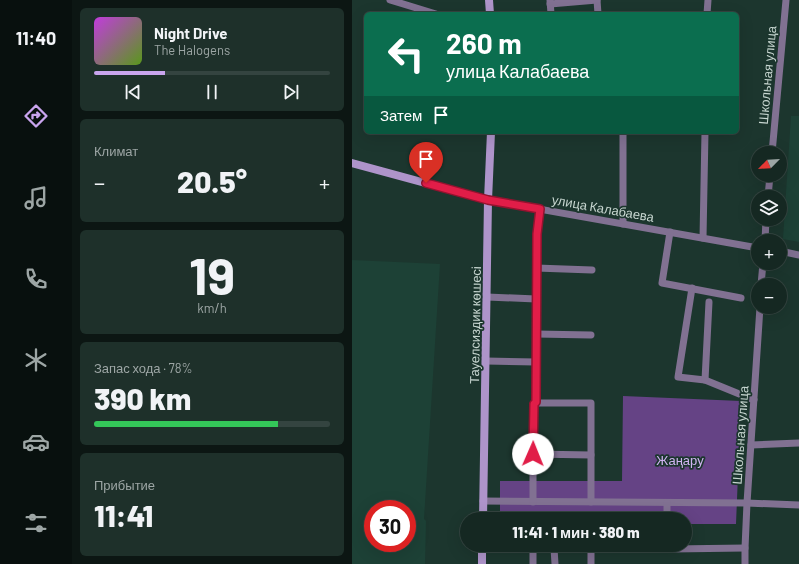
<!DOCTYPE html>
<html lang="ru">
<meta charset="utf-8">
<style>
body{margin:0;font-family:Barlow,sans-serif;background:#1e302a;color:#f1f3f6;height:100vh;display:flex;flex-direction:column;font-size:15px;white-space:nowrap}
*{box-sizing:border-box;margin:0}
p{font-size:13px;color:#9da6a5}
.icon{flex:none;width:22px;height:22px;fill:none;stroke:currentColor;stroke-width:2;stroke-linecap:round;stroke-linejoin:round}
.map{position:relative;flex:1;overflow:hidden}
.sheet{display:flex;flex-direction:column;gap:8px;padding:8px;background:#0c1613;width:280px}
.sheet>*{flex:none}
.top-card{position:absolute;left:12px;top:12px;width:375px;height:122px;border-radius:6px;box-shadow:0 4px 16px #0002,0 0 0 1px #344440;background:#0b6e4f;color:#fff;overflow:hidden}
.needle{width:26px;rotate:246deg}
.tools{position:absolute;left:399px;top:146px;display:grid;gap:8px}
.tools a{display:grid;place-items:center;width:36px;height:36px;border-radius:50%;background:#152822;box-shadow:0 4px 16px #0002,0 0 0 1px #344440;font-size:20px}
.speed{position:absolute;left:12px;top:500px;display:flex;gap:8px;font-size:20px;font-weight:700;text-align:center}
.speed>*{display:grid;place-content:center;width:52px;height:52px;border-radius:50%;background:#152822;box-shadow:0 4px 16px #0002,0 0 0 1px #344440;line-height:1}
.speed .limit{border:6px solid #d22;background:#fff;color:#111}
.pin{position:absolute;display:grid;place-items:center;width:34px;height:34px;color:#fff;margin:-41px -17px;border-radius:50% 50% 50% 0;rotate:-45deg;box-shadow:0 0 4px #0007}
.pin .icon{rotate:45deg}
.me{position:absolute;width:44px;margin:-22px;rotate:1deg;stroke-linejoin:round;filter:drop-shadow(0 0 3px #0008)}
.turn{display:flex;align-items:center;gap:14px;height:84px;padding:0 16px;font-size:18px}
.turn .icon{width:52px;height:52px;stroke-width:2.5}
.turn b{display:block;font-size:28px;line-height:34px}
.then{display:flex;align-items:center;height:38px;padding:0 16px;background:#0003;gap:8px;font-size:15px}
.big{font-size:30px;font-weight:800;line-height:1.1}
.sheet .tile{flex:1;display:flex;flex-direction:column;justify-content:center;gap:6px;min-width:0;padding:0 14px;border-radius:6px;background:#1e302a}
.sheet .dial{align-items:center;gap:0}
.dial b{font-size:52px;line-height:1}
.song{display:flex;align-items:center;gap:12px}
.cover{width:48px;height:48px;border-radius:6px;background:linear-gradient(135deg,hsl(290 70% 55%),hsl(90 70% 35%))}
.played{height:4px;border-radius:2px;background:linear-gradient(90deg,#c9a5ee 30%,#344440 30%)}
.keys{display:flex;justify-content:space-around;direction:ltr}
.heat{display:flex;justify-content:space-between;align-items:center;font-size:22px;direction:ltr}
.charge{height:6px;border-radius:3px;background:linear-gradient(90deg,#34c759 78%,#344440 0)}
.trip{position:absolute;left:108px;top:512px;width:232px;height:40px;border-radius:20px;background:#152822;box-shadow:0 4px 16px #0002,0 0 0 1px #344440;font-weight:800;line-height:40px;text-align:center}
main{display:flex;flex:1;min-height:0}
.tab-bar{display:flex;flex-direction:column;width:72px;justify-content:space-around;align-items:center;background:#08100e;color:#9da6a5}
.tab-bar .icon{width:28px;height:28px}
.tab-bar .selected{color:#c9a5ee}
.tab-bar b{font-size:18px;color:#f1f3f6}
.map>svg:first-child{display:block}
</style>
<main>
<nav class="tab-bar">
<b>11:40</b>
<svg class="icon selected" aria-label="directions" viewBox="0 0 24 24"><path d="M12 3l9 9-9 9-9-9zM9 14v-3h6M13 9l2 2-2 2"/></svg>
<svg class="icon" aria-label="music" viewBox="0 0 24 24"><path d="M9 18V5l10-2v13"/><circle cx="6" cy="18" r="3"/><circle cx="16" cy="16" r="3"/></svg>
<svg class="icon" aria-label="phone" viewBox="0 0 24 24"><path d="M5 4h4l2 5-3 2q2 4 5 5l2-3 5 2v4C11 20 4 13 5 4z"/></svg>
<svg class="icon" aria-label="climate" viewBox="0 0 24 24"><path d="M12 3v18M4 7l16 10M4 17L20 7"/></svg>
<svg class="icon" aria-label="car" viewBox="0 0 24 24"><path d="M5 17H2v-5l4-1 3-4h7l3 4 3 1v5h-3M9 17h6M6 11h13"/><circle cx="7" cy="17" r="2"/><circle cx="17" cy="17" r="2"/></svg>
<svg class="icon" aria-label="filters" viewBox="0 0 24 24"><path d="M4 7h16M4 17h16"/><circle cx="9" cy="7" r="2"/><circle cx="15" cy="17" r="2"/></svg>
</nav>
<section class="sheet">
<div class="tile">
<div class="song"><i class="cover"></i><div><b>Night Drive</b><p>The Halogens</p></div></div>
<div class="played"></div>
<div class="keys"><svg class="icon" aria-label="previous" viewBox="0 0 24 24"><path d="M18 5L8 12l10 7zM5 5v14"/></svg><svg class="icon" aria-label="pause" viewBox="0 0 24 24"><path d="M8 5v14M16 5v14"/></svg><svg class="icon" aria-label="next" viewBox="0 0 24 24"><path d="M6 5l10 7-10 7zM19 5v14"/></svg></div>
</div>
<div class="tile"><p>Климат</p>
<div class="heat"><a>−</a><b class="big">20.5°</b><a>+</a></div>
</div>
<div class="tile dial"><b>19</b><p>km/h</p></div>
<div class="tile"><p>Запас хода · 78%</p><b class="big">390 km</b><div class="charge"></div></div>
<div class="tile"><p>Прибытие</p><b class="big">11:41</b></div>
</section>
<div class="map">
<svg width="447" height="564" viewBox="0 0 447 564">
<rect width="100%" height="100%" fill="#1c362e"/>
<g fill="#1d4136" fill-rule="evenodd">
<path d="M 439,116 L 447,116 L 447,242 L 431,239 Z"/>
<path d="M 0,260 L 88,264 L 72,519 L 74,521 L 73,564 L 0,564 ZM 21,509 L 55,509 L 55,543 L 21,543 Z"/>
</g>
<path fill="#654385" d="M 271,396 L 389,401 L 384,524 L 333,524 L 333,519 L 148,519 L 148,481 L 270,481 Z"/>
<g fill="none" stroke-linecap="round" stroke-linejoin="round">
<g stroke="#817192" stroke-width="7">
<path d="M 38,0 L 84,14"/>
<path d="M 198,0 L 199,14"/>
<path d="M 245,0 L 246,14"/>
<path d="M 198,4 L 245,0"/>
<path d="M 355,14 L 356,0"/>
<path d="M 271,132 L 271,224"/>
<path d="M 420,153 L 434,0"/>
<path d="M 416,197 L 418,175"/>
<path d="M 136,200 L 406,248"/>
<path d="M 318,232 L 310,283 L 389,298"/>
<path d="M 351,238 L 353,132"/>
<path d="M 413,241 L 414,219"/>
<path d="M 428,251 L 447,255"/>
<path d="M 184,268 L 240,270"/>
<path d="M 409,285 L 411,263"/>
<path d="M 340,288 L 326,377 L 353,380 L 402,400"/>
<path d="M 135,297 L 184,299"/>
<path d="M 184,334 L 239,335"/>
<path d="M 134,361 L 184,362"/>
<path d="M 353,380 L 357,302"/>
<path d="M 184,403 L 239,403 L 239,502"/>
<path d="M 399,445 L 447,443"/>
<path d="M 181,454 L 239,455"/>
<path d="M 131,501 L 395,503 L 447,505"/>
<path d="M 181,502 L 181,404 L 184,403 L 185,234 L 188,209"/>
<path d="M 315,519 L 315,503"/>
<path d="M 239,545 L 239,564"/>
<path d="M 316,545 L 320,549 L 393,548"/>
<path d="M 130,547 L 238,548"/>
<path d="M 181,548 L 181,564"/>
<path d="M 202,548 L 203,564"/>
<path d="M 393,564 L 393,548 L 395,503 L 408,307"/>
</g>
<g stroke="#ae94ca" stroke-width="8">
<path d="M 137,0 L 138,14"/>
<path d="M 0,163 L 136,200"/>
<path d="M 131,519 L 136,200 L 139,132"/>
<path d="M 130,564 L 130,545"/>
</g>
</g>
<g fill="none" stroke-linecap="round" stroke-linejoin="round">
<defs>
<path id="route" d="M 74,183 L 136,200 L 188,209 L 185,234 L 184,402 L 182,404 L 181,454"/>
</defs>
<use href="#route" stroke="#92132f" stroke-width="10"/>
<use href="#route" stroke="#e11d48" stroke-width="7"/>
</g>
<g text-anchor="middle" stroke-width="3.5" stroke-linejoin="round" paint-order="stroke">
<g font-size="13" fill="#c7d6d0" stroke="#1c362e">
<text transform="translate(415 75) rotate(-85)" y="5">Школьная улица</text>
<text transform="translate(251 208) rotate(10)" y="5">улица Калабаева</text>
<text transform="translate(123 325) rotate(-89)" y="5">Тауелсиздик көшесі</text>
<text transform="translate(388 435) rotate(-86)" y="5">Школьная улица</text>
</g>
<g font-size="13" fill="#d1b4f2" stroke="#1c362e">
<text x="328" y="465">Жаңару</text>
</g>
</g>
</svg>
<div class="tools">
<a><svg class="needle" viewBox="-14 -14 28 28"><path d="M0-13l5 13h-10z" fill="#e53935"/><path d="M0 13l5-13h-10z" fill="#9da6a5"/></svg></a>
<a><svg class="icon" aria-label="layers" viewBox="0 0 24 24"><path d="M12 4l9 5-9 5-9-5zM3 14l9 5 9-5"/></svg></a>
<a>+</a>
<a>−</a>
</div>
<div class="speed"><div class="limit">30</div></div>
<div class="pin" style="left:74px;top:183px;background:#d93025"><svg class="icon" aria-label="arrive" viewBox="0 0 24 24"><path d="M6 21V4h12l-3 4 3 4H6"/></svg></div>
<svg class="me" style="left:181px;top:454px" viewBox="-20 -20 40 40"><circle r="19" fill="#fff"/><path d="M0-13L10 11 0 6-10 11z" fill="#e11d48"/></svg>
<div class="trip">11:41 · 1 мин · 380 m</div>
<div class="top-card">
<div class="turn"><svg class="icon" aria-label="left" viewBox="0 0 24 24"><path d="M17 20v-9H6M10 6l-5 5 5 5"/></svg><div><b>260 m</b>улица Калабаева</div></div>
<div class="then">Затем<svg class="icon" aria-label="arrive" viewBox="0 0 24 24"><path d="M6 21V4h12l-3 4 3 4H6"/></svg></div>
</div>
</div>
</main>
